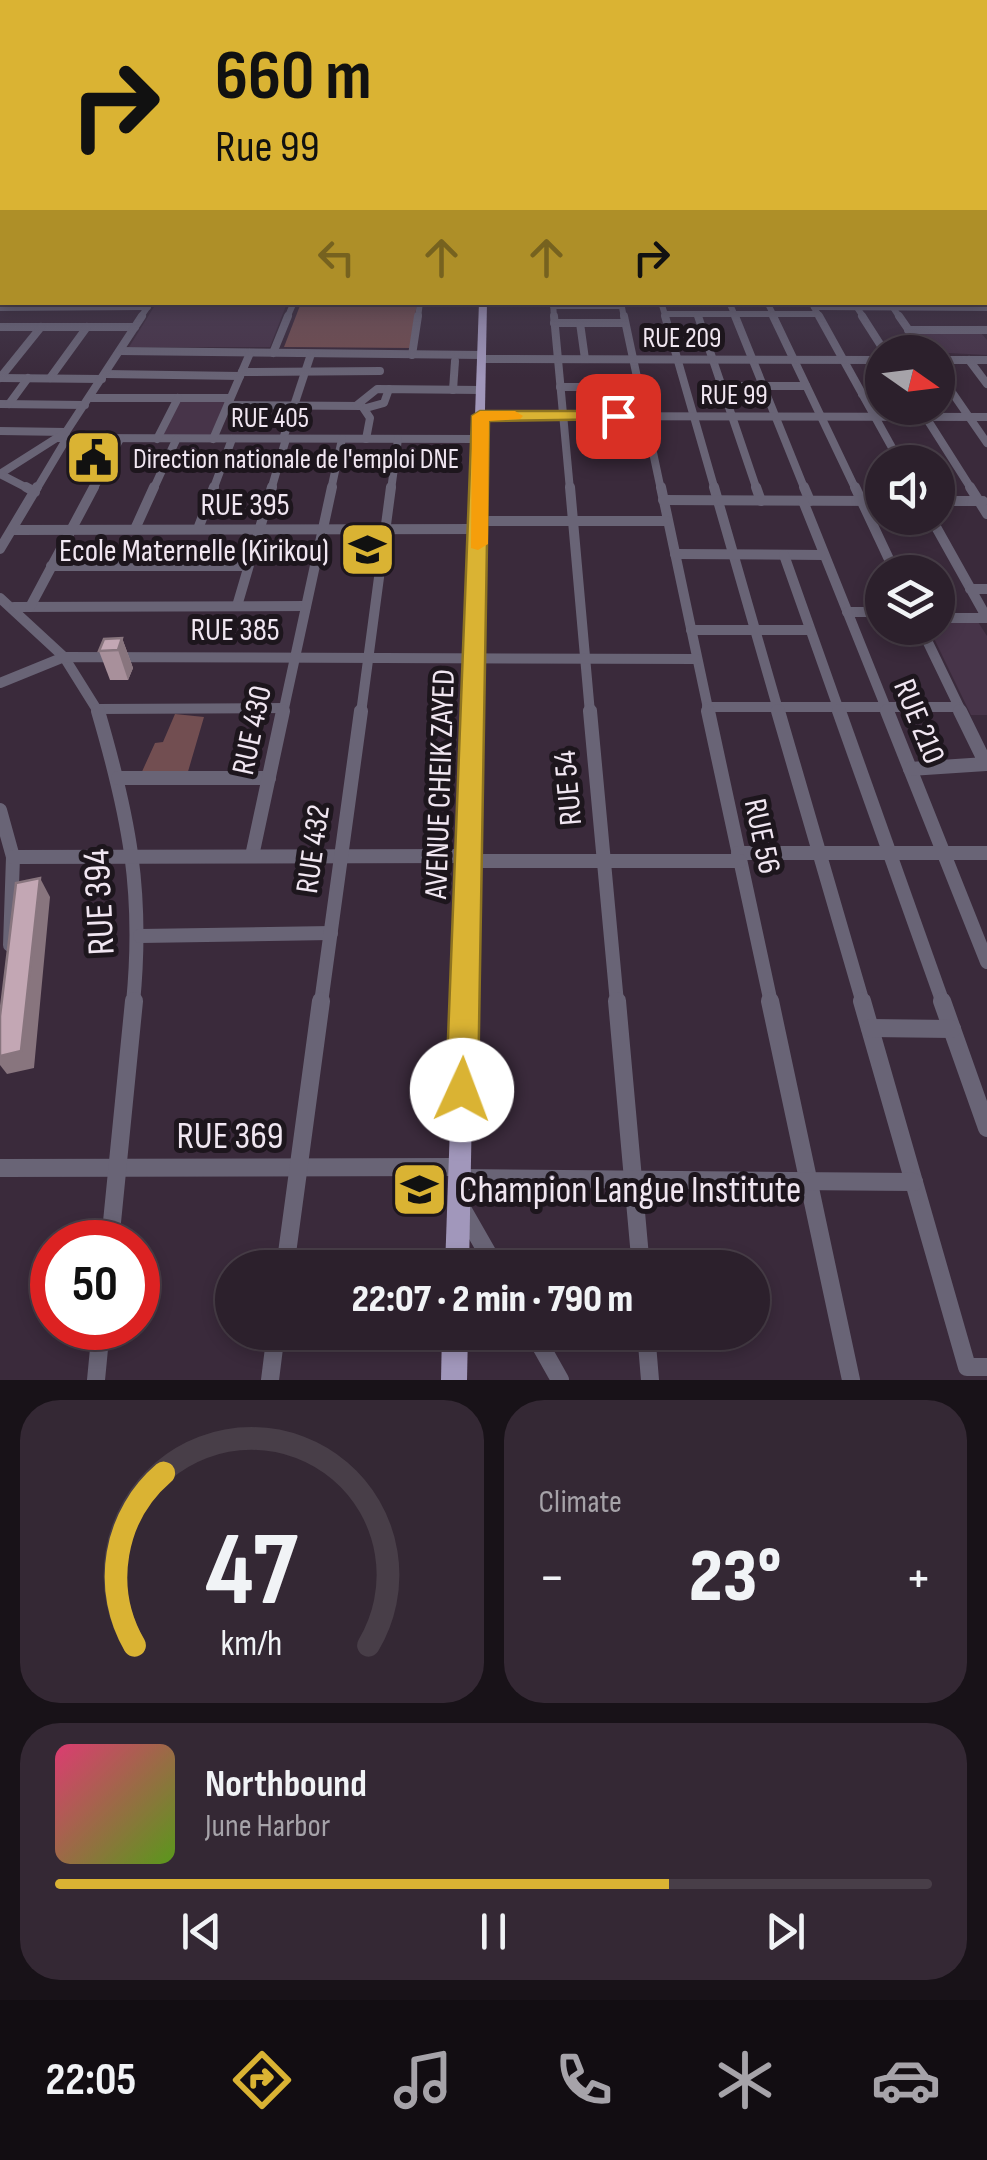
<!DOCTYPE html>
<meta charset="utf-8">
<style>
body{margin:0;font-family:"Sofia Sans Condensed",sans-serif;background:#342834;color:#f1f3f6;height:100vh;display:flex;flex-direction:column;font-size:38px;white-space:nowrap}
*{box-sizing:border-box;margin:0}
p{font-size:32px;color:#a6a3a9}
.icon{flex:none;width:55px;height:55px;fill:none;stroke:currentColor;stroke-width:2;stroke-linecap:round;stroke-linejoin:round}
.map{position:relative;height:1380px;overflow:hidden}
.details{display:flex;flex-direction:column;gap:20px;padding:20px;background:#181218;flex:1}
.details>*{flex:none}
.guide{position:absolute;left:0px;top:0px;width:988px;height:305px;box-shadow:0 5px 15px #0003,0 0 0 2px #483e48;background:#dab333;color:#111;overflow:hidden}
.needle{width:65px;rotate:104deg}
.buttons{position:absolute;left:865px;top:335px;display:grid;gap:20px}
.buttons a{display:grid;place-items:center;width:90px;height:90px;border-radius:50%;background:#2c202c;box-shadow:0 5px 15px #0003,0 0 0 2px #483e48;font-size:50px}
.speed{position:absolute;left:30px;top:1220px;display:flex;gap:20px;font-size:50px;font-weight:700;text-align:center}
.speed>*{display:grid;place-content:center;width:130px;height:130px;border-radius:50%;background:#2c202c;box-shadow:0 5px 15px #0003,0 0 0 2px #483e48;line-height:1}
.speed .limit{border:15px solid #d22;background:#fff;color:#111}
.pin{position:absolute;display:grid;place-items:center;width:85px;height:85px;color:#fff;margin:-42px;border-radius:20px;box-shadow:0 5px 15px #0006}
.me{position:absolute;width:110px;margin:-55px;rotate:2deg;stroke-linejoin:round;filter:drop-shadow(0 0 8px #0008)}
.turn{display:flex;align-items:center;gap:35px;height:210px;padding:0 50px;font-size:45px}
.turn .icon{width:130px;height:130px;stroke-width:2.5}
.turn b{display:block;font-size:70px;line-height:85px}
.lanes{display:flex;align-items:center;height:95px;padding:0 50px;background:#0003;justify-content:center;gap:50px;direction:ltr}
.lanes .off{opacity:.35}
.big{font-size:75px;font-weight:800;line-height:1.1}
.details .widget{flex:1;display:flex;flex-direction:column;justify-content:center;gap:15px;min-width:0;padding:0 35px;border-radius:40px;background:#342834}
.details .dial{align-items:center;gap:0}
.dial svg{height:260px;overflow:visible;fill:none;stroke:#483e48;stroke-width:7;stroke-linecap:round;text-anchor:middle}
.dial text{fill:#f1f3f6;stroke:none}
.song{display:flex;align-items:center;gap:30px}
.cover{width:120px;height:120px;border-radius:15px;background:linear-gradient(135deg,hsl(340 70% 55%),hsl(90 70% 35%))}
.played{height:10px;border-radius:5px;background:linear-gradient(90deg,#dab333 70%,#483e48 70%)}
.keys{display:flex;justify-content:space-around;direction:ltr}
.heat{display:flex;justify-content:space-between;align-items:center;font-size:55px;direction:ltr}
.details .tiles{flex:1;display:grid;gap:20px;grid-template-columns:1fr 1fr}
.widget:last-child{grid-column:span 2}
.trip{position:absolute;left:215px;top:1250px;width:555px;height:100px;border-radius:50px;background:#2c202c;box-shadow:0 5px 15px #0003,0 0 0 2px #483e48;font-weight:800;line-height:100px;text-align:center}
.tab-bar{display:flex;height:160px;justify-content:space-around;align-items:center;background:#120d12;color:#a6a3a9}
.tab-bar .icon{width:70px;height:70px}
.tab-bar .active{color:#dab333}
.tab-bar b{font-size:45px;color:#f1f3f6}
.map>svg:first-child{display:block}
</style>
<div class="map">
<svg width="987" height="1380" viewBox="0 0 987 1380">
<rect width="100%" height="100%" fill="#3a2a3b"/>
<g fill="#473449">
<path d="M 157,302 L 287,302 L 287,303 L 270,347 L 129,347 Z"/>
<path d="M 915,333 L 981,333 L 987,340 L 987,355 L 929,352 Z"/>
<path d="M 180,399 L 228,399 L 212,438 L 160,438 Z"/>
<path d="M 938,622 L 978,622 L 987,636 L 987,715 L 971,715 L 929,628 L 938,628 Z"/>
</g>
<g fill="#724e51">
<path d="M 301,303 L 417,303 L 410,348 L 284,347 Z"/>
<path d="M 175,714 L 204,717 L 187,775 L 140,776 L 155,743 L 163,742 Z"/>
</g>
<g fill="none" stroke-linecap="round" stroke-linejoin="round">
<g stroke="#696476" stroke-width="6">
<path d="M 0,206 L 2,202"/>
<path d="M 553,302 L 554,318"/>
<path d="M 621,302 L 624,318"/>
<path d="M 661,302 L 666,318"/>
<path d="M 729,302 L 736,318"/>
<path d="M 767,302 L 775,318"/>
<path d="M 811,302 L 820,318"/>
<path d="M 553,306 L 621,306"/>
<path d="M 856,306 L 864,318"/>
<path d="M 892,306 L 900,318"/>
<path d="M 814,307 L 987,308"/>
<path d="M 0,308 L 148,307"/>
<path d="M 665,314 L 818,314"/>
<path d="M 697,314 L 698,318"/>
<path d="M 140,318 L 151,302"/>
<path d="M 287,318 L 294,302"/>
<path d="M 418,318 L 420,302"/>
</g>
<g stroke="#696476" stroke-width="8">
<path d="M 554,316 L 570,490"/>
<path d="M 624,316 L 661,490"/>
<path d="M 665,316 L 715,490"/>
<path d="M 698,316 L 757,490"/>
<path d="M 735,316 L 805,490"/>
<path d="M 773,316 L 856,490"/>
<path d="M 819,316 L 900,462"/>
<path d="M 862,316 L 885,352"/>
<path d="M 899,316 L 924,352"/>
<path d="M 554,323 L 625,323"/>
<path d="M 580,323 L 585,359"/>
<path d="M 0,327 L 135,327"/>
<path d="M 908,330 L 987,330"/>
<path d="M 120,351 L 482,355"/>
<path d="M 273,353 L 288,316"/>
<path d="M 412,355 L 418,316"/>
<path d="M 481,359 L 882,360"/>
<path d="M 938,360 L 987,360"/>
<path d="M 969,360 L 987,384"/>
<path d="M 242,372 L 380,371"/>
<path d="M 938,372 L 987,443"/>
<path d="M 105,374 L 240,376"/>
<path d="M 0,378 L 102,379"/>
<path d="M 0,378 L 41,327"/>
<path d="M 50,378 L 87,327"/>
<path d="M 721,386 L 806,386"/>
<path d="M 560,387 L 639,387"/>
<path d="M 453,390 L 455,361"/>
<path d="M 862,394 L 882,394"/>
<path d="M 90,398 L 230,398"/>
<path d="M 0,404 L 85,405"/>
<path d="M 9,404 L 28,378"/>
<path d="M 228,405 L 362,406 L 370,418 L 366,439"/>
<path d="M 357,405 L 377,389 L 481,390"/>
<path d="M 366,408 L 384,403 L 389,389"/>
<path d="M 920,408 L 972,490"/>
<path d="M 480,416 L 987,417"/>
<path d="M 0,431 L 66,432"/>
<path d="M 58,438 L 481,439"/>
<path d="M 157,439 L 178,398"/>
<path d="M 213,439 L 250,353"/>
<path d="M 283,439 L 311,354"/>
<path d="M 0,474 L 66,432 L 142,316"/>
<path d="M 0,474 L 31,490"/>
<path d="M 36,490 L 67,438"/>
<path d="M 93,490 L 120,439"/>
<path d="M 153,490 L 176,440"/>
<path d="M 213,490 L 232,439"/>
<path d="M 271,490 L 286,439"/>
<path d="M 331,490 L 342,439"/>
<path d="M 391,490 L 398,439"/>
</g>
<g stroke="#696476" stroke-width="10">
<path d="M 26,487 L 35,492"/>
<path d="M 570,487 L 590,713"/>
<path d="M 661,487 L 709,713"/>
<path d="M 714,487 L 779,713"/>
<path d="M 756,487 L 761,501"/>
<path d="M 804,487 L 810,501"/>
<path d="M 855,487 L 895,572"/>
<path d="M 970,487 L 987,514"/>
<path d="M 663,500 L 882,501"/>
<path d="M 803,501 L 888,713"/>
<path d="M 938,501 L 983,501"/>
<path d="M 931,518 L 987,618 L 938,618"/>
<path d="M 479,521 L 667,521"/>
<path d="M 135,529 L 154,487"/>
<path d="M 198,529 L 214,487"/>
<path d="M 12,530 L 478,529"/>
<path d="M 0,549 L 37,487"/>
<path d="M 675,554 L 824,555"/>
<path d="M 784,555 L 840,713"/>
<path d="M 51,566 L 248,566"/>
<path d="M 970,589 L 987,589"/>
<path d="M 0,598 L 64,657 L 99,713"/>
<path d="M 237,606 L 272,487"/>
<path d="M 14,607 L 306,606"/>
<path d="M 30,607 L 94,487"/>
<path d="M 847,612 L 882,612"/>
<path d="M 921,628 L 962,713"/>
<path d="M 691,630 L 810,630"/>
<path d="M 0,683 L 64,657 L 697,659"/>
<path d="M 707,707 L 959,707"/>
<path d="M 98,709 L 284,708"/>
<path d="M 283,713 L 332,487"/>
<path d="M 361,713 L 391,487"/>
</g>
<g stroke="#696476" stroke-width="14">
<path d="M 98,711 C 129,817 144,892 133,1003"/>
<path d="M 590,711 L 617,1003"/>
<path d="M 708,711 L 771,1003"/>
<path d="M 778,711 L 863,1003"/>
<path d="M 839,711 L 943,1003"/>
<path d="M 887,711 L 987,962"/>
<path d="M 910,769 L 986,764 L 960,711"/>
<path d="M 118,778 L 269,778"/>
<path d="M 0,810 L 13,857 L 10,945"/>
<path d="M 738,853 L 987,853"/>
<path d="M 252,856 L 283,711"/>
<path d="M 13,857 L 469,856"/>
<path d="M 469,861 L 740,861"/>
<path d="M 140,936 L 331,933"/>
<path d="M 321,1003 L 361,711"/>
</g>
<g stroke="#696476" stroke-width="18">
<path d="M 617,1001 L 641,1268"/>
<path d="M 770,1001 L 851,1380"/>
<path d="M 862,1001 L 967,1367 L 987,1367"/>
<path d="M 942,1001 L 987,1128"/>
<path d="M 870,1028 L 952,1029"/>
<path d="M 0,1168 L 460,1167"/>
<path d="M 460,1178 L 914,1182"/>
<path d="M 464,1212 L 496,1268"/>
<path d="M 110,1242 L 134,1001"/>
<path d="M 285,1268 L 321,1001"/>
<path d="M 533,1332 L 560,1380"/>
<path d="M 646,1332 L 650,1380"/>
<path d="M 96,1380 L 101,1328"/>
<path d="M 270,1380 L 276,1332"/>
</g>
<g fill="#a197bb" fill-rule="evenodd">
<rect x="0" y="265" width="2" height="4"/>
<path d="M 479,302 L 487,302 L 469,1268 L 445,1268 Z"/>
<path d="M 442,1332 L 468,1332 L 467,1380 L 441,1380 Z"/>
</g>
</g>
<g fill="#a8909b">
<path d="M 104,432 L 108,446 L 94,471 L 76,471 L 71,458 Z"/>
<path d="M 122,638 L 133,668 L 128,680 L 110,680 L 99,651 Z"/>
</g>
<g fill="#88757e">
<path d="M 104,432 L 108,446 L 94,471 L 90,458 Z"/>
<path d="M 122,638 L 133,668 L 128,680 L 118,650 Z"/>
<path d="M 40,878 L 50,897 L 34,1068 L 7,1074 L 0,1065 L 0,1056 Z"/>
</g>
<g fill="#c3a7b4" stroke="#88757e" stroke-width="2.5">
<path d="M 86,432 L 104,432 L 90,458 L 71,458 Z"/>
<path d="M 122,638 L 118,650 L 99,651 L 104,639 Z"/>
<path d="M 40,878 L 21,1051 L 0,1056 L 0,1016 L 16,883 Z"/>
</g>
<linearGradient id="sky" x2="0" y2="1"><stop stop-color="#201720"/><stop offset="0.49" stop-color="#4f4a60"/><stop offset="1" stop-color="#4f4a60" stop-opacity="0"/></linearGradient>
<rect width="987" height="378" fill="url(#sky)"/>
<path fill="#dab333" stroke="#8e7421" stroke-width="2.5" d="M 618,411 L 626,416 L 623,419 L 489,421 L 478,1090 L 474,1101 L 462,1106 L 451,1101 L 446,1090 L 472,416 L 480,411 Z"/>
<path fill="#f59e0b" d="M 515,411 L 523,416 L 520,419 L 489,421 L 488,544 L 478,550 L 471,548 L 472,416 L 480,411 Z"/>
<defs>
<symbol id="civic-square" viewBox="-11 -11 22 22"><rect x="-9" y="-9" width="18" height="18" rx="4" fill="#dab333" stroke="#1d161d"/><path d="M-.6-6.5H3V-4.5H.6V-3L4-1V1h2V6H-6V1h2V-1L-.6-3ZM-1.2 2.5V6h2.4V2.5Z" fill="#111"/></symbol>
<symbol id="school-square" viewBox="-11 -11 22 22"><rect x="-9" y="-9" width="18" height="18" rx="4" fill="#dab333" stroke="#1d161d"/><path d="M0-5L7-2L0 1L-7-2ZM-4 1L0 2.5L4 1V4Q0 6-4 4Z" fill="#111"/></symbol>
<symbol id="university-square" viewBox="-11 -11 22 22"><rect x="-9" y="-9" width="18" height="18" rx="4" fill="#dab333" stroke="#1d161d"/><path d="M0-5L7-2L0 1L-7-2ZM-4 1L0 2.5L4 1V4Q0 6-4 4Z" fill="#111"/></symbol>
</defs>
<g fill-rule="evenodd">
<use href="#civic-square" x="62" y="426" width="63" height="63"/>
<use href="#school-square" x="336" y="518" width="63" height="63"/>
<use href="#university-square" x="388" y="1158" width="63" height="63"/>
</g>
<g text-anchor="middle" stroke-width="10" stroke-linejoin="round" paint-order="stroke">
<g font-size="28" fill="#f0e6f1" stroke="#1d161d">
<text x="682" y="347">RUE 209</text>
<text x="734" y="404">RUE 99</text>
<text x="270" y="427">RUE 405</text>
</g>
<g font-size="28" fill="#f0e6f1" stroke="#1d161d" text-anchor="start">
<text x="133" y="468">Direction nationale de l'emploi DNE</text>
</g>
<g font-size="32" fill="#f0e6f1" stroke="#1d161d">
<text x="245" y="515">RUE 395</text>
<text x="235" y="640">RUE 385</text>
<text transform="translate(920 721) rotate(68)" y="11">RUE 210</text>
<text transform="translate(251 730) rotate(-78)" y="11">RUE 430</text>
<text transform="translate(439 784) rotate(-88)" y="11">AVENUE CHEIK ZAYED</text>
<text transform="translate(567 788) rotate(-95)" y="11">RUE 54</text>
<text transform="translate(763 836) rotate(78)" y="11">RUE 56</text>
<text transform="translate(312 849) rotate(-82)" y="11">RUE 432</text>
</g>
<g font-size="32" fill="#f0e6f1" stroke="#1d161d" text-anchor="end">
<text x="329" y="561">Ecole Maternelle (Kirikou)</text>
</g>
<g font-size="38" fill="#f0e6f1" stroke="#1d161d">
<text transform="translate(98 902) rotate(-93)" y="13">RUE 394</text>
<text x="230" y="1148">RUE 369</text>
</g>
<g font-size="38" fill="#f0e6f1" stroke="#1d161d" text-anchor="start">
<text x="459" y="1202">Champion Langue Institute</text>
</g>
</g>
</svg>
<div class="buttons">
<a><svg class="needle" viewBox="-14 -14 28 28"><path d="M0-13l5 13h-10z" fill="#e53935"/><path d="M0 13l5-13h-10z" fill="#a6a3a9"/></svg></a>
<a><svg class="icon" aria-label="sound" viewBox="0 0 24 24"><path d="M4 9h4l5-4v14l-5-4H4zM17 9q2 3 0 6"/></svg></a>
<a><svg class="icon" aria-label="layers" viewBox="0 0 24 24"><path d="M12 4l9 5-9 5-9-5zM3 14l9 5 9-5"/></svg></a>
</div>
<div class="speed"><div class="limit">50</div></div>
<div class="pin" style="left:618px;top:416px;background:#d93025"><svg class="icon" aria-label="arrive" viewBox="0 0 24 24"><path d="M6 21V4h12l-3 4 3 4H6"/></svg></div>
<svg class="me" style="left:462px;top:1090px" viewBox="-20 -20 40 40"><circle r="19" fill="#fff"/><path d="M0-13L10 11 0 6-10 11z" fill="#dab333"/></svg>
<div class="trip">22:07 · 2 min · 790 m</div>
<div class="guide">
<div class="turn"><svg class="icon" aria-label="right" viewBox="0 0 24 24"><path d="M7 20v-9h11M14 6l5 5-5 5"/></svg><div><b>660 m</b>Rue 99</div></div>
<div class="lanes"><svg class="icon off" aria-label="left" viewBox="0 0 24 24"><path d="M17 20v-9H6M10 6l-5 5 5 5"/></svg><svg class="icon off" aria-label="ahead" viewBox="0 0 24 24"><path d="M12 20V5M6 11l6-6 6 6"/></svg><svg class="icon off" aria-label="ahead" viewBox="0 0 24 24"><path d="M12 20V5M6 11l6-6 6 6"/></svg><svg class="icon" aria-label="right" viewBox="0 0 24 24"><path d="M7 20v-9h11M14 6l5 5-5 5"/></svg></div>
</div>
</div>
<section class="details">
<div class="tiles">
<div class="widget dial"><svg viewBox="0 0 100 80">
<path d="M14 69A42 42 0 1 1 86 69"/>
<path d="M14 69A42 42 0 0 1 23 16" stroke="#dab333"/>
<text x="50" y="56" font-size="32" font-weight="700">47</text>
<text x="50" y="72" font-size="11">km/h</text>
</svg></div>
<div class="widget"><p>Climate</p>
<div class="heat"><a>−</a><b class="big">23°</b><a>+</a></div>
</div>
<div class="widget">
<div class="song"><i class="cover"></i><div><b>Northbound</b><p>June Harbor</p></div></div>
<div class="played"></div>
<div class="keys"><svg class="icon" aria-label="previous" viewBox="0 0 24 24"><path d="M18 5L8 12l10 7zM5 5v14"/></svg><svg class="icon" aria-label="pause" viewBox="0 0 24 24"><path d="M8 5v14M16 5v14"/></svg><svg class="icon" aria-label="next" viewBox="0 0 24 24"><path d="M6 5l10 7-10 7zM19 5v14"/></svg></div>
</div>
</div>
</section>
<nav class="tab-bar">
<b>22:05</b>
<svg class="icon active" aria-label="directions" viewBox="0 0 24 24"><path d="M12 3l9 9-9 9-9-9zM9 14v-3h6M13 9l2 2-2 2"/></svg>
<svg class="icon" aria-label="music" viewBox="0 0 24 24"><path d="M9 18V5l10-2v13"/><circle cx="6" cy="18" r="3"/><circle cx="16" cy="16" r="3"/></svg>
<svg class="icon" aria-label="phone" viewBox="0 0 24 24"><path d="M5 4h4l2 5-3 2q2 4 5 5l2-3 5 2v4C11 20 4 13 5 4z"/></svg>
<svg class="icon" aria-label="climate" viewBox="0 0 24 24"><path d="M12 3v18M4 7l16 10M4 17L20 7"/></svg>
<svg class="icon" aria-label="car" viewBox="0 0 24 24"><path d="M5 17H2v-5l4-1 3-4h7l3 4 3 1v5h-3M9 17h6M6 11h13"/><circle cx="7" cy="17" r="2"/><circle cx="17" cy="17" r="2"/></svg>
</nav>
